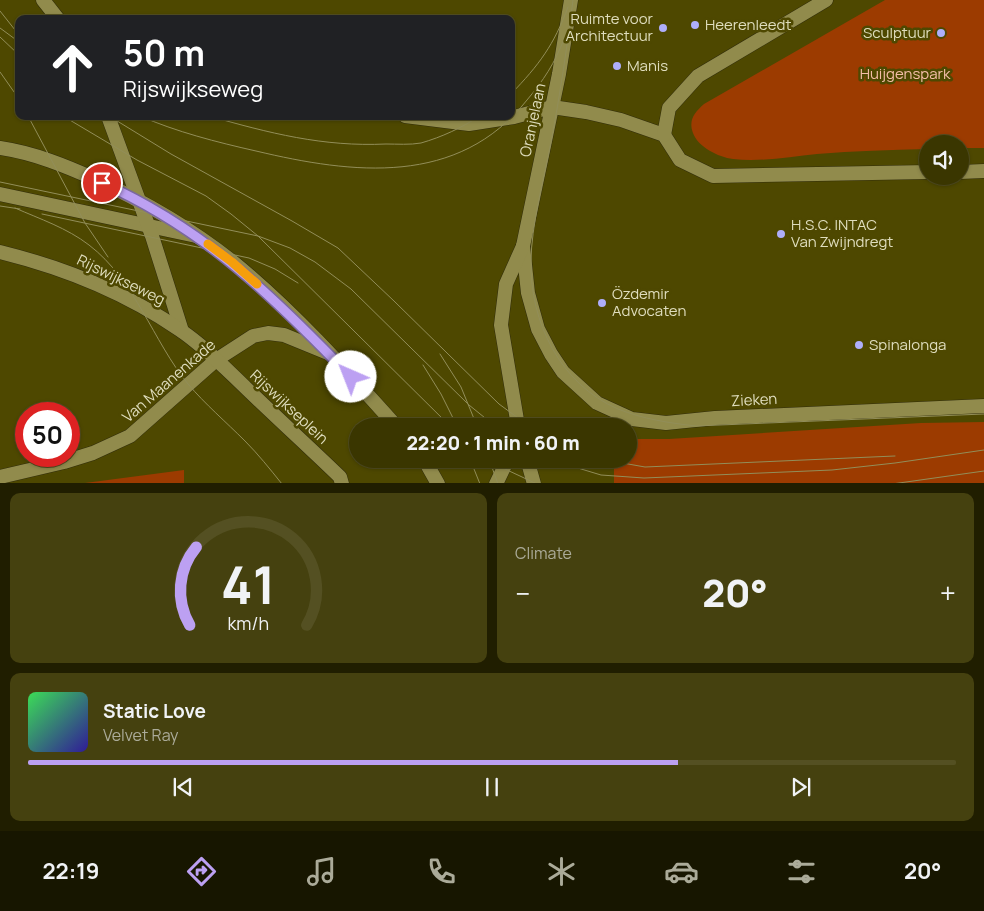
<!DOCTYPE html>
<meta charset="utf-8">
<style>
body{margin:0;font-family:Manrope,sans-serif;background:#45410f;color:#f1f3f6;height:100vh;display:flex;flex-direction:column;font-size:19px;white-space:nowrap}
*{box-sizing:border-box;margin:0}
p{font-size:16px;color:#abab99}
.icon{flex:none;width:28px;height:28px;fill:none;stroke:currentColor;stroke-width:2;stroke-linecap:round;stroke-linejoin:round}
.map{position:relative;height:483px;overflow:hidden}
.side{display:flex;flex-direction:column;gap:10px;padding:10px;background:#201e00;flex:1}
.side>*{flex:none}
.banner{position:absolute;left:15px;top:15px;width:500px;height:105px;border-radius:10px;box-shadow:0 1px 4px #0004,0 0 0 1px #545022;background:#202124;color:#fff;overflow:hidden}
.controls{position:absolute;left:919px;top:135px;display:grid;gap:10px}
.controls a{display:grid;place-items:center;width:50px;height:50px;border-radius:50%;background:#3a3600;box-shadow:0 1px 4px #0004,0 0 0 1px #545022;font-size:25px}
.speed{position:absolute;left:15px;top:402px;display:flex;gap:10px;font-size:25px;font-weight:700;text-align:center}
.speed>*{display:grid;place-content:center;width:65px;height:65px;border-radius:50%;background:#3a3600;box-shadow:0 1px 4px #0004,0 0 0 1px #545022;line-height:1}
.speed .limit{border:8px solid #d22;background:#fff;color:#111}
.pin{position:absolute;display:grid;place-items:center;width:42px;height:42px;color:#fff;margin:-21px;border:2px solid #fff;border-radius:50%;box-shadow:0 1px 5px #0007}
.me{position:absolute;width:55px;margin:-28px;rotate:316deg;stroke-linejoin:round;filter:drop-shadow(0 0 4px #0008)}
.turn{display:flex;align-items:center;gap:18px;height:105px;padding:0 25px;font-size:22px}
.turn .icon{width:65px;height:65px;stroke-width:2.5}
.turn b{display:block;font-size:35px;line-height:42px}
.big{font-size:38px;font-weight:800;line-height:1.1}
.side .card{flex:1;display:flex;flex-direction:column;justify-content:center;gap:8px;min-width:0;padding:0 18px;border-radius:10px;background:#45410f}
.side .dial{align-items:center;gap:0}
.dial svg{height:130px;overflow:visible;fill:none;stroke:#545022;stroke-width:7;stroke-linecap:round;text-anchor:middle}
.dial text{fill:#f1f3f6;stroke:none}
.song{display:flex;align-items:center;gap:15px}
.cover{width:60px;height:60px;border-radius:8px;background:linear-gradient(135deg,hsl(130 70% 55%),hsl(250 70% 35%))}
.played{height:5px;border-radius:2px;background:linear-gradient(90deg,#bca0f2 70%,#545022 70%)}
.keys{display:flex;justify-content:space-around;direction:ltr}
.heat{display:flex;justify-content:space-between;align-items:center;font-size:28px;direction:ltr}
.side .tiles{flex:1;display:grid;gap:10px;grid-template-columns:1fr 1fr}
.card:last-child{grid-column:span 2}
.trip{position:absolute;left:349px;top:418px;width:288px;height:50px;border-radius:25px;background:#3a3600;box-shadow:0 1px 4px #0004,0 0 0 1px #545022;font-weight:800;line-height:50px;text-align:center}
.tabs{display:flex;height:80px;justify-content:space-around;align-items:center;background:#171600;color:#abab99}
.tabs .icon{width:35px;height:35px}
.tabs .active{color:#bca0f2}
.tabs b{font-size:22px;color:#f1f3f6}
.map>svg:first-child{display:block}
</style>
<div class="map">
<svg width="984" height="484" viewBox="0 0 984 484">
<rect width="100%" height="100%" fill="#4e4800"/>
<g fill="#9c3b00">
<path d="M 885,0 L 984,0 L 984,148 L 960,148 L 960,144 L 928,144 L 927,149 C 890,150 854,151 817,154 C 789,157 760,162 733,159 C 718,157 698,147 693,133 C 688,120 695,112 704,104 Z"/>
<path d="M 984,422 L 984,483 L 614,483 L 614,459 L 628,459 L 628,439 L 669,439 L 921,423 Z"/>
<path d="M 184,470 L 184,483 L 85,483 Z"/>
</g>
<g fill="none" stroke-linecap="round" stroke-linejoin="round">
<defs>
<path id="service" d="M 0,194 L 196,236"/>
<g id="minor">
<path d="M 43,0 L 58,19"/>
<path d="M 108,116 L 152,236 L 182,331"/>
<path d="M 405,116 L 469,124 L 514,117 L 552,107 L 586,112 L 621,120 L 664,135 L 680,160 L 713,176 L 928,172"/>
<path d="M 664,135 L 669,108 L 698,76 L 826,0"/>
<path d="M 960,172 L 984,171"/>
<path d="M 523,246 L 528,293 L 538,329 L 551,354 L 563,372 L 597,403 L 632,419 L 666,423 L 715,418 L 984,406"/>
<path d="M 518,426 L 501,325 L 506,284 L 523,246 L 559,74 L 571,0"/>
<path d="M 527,459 L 534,484"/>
<path d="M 0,477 L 64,462 L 93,453 L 130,436 L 216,360 L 253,336 L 268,333 L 284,335 L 328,353"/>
<path d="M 496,484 L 508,459"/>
</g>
<g id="secondary">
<path d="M 0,148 C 34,153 66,166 97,180 C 145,202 191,229 233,262 C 292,310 345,369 396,426"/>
<path d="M 0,252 C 65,268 125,292 180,330 C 204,346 225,368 246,388 C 277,418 309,447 340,477 L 342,484"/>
<path d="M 424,459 L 438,484"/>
</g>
</defs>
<use href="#service" stroke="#312d0b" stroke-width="15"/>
<use href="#minor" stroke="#312d0b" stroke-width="15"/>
<use href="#secondary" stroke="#312d0b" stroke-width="15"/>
<use href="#service" stroke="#918b4c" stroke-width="14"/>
<use href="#minor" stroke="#918b4c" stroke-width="14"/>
<use href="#secondary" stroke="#918b4c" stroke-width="14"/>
<g stroke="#928e59" stroke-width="1">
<path d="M 573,0 C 567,48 560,95 551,142 C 544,178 531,226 531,262 C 530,322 560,384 618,409 C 643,419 669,423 696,426 L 984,414"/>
<path d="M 0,11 L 19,35"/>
<path d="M 0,28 L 19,42"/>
<path d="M 0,37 L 19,55"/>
<path d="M 0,72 L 19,99"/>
<path d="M 511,94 C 539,65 554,45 568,7"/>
<path d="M 28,116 L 85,223 L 108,257"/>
<path d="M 63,116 L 137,160 L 206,196 L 231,214 L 258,236 L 450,426"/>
<path d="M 109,116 L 171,154 L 292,221 L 338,248 L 394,301 L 499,404 L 529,426"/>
<path d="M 140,116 C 177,132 216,142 256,151 C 353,174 458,187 527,100 C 543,81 555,63 564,39"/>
<path d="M 209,116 C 269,133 323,147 386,144 C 397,144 410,145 421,143 C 442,137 461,128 480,116"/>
<path d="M 0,182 L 258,236 L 290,248 L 315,262 L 351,289 L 469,405 L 495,426"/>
<path d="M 0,206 L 20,209"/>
<path d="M 15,208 C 40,219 67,228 89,245 C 135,280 153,341 188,384 C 205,404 226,422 245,441 C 258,454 270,469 282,484"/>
<path d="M 42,214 L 249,258 L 275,269 L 298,283"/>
<path d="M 440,354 L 461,387 L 477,426"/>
<path d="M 423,365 L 441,394 L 457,426"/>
<path d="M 470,459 L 480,484"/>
<path d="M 488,459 L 505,469 L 537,484"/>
<path d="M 489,459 L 498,484"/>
<path d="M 548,459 L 601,475 L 644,478 L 832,470 L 895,463 L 984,450"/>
<path d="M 600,459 L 645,467 L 895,456"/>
<path d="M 892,484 L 984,471"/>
</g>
</g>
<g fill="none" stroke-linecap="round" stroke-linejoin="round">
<defs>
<path id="route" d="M 102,183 C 205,229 274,297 351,377"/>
</defs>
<use href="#route" stroke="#7a689d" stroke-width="12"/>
<use href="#route" stroke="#bca0f2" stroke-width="9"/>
<path stroke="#f59e0b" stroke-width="9" d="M 208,244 L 232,262 L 257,284"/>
</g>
<g fill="#aeaefa" stroke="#4e4800" stroke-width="2">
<circle cx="695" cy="25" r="5"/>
<circle cx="663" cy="28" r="5"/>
<circle cx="941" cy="33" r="5"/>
<circle cx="617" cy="66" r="5"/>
<circle cx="781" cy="234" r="5"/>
<circle cx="602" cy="303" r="5"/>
<circle cx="859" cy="345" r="5"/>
</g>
<g text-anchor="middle" stroke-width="5" stroke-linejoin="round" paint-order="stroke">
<g font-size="15" fill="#dfddbd" stroke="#4e4800" text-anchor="start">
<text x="653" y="24" text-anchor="end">Ruimte voor<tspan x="653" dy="17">Architectuur</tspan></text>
<text x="705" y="30">Heerenleedt</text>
<text x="931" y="38" text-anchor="end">Sculptuur</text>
<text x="627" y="71">Manis</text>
<text x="791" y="230">H.S.C. INTAC<tspan x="791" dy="17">Van Zwijndregt</tspan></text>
<text x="612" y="299">Özdemir<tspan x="612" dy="17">Advocaten</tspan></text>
<text x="869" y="350">Spinalonga</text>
</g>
<g font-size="15" fill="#f3bda7" stroke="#4e4800">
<text x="905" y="79">Huijgenspark</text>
</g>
<g font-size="15" fill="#dfddbd" stroke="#4e4800">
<text transform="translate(533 120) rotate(-78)" y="5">Oranjelaan</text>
<text transform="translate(121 280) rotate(26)" y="5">Rijswijkseweg</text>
<text transform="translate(169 381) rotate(-41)" y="5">Van Maanenkade</text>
<text transform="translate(754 400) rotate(-3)" y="5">Zieken</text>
<text transform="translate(289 407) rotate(43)" y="5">Rijswijkseplein</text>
</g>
</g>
</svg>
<div class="controls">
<a><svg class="icon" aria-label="sound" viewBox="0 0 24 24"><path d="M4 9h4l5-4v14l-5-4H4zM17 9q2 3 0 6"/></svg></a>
</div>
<div class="speed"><div class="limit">50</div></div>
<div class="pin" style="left:102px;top:183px;background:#d93025"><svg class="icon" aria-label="arrive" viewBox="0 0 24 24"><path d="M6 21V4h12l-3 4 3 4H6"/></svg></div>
<svg class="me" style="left:351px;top:377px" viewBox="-20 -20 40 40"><circle r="19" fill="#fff"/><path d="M0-13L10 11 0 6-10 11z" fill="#bca0f2"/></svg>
<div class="trip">22:20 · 1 min · 60 m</div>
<div class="banner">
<div class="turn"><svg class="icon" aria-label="ahead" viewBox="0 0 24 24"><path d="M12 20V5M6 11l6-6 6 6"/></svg><div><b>50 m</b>Rijswijkseweg</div></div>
</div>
</div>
<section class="side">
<div class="tiles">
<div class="card dial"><svg viewBox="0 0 100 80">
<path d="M14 69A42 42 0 1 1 86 69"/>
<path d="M14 69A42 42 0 0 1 18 21" stroke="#bca0f2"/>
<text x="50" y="56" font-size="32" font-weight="700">41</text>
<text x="50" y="72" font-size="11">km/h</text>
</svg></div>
<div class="card"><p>Climate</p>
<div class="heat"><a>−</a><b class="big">20°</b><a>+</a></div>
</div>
<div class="card">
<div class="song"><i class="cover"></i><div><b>Static Love</b><p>Velvet Ray</p></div></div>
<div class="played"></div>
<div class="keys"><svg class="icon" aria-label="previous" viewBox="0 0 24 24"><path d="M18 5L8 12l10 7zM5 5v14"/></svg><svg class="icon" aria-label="pause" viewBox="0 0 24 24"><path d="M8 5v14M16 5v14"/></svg><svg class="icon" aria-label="next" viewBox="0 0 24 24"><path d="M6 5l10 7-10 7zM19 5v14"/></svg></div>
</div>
</div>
</section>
<nav class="tabs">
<b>22:19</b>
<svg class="icon active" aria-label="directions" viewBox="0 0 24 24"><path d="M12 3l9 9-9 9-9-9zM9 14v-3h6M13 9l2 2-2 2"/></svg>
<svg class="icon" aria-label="music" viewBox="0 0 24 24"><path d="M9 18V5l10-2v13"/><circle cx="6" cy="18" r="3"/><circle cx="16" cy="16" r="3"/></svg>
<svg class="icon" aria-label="phone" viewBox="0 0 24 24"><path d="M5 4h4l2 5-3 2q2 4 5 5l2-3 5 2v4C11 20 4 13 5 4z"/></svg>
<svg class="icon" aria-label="climate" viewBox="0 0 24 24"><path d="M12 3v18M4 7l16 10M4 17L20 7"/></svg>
<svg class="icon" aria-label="car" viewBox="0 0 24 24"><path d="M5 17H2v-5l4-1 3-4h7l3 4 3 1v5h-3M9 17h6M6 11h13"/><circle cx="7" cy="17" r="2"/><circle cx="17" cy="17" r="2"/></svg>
<svg class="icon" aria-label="filters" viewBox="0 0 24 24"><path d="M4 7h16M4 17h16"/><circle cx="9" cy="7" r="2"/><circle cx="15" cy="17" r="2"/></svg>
<b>20°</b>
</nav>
